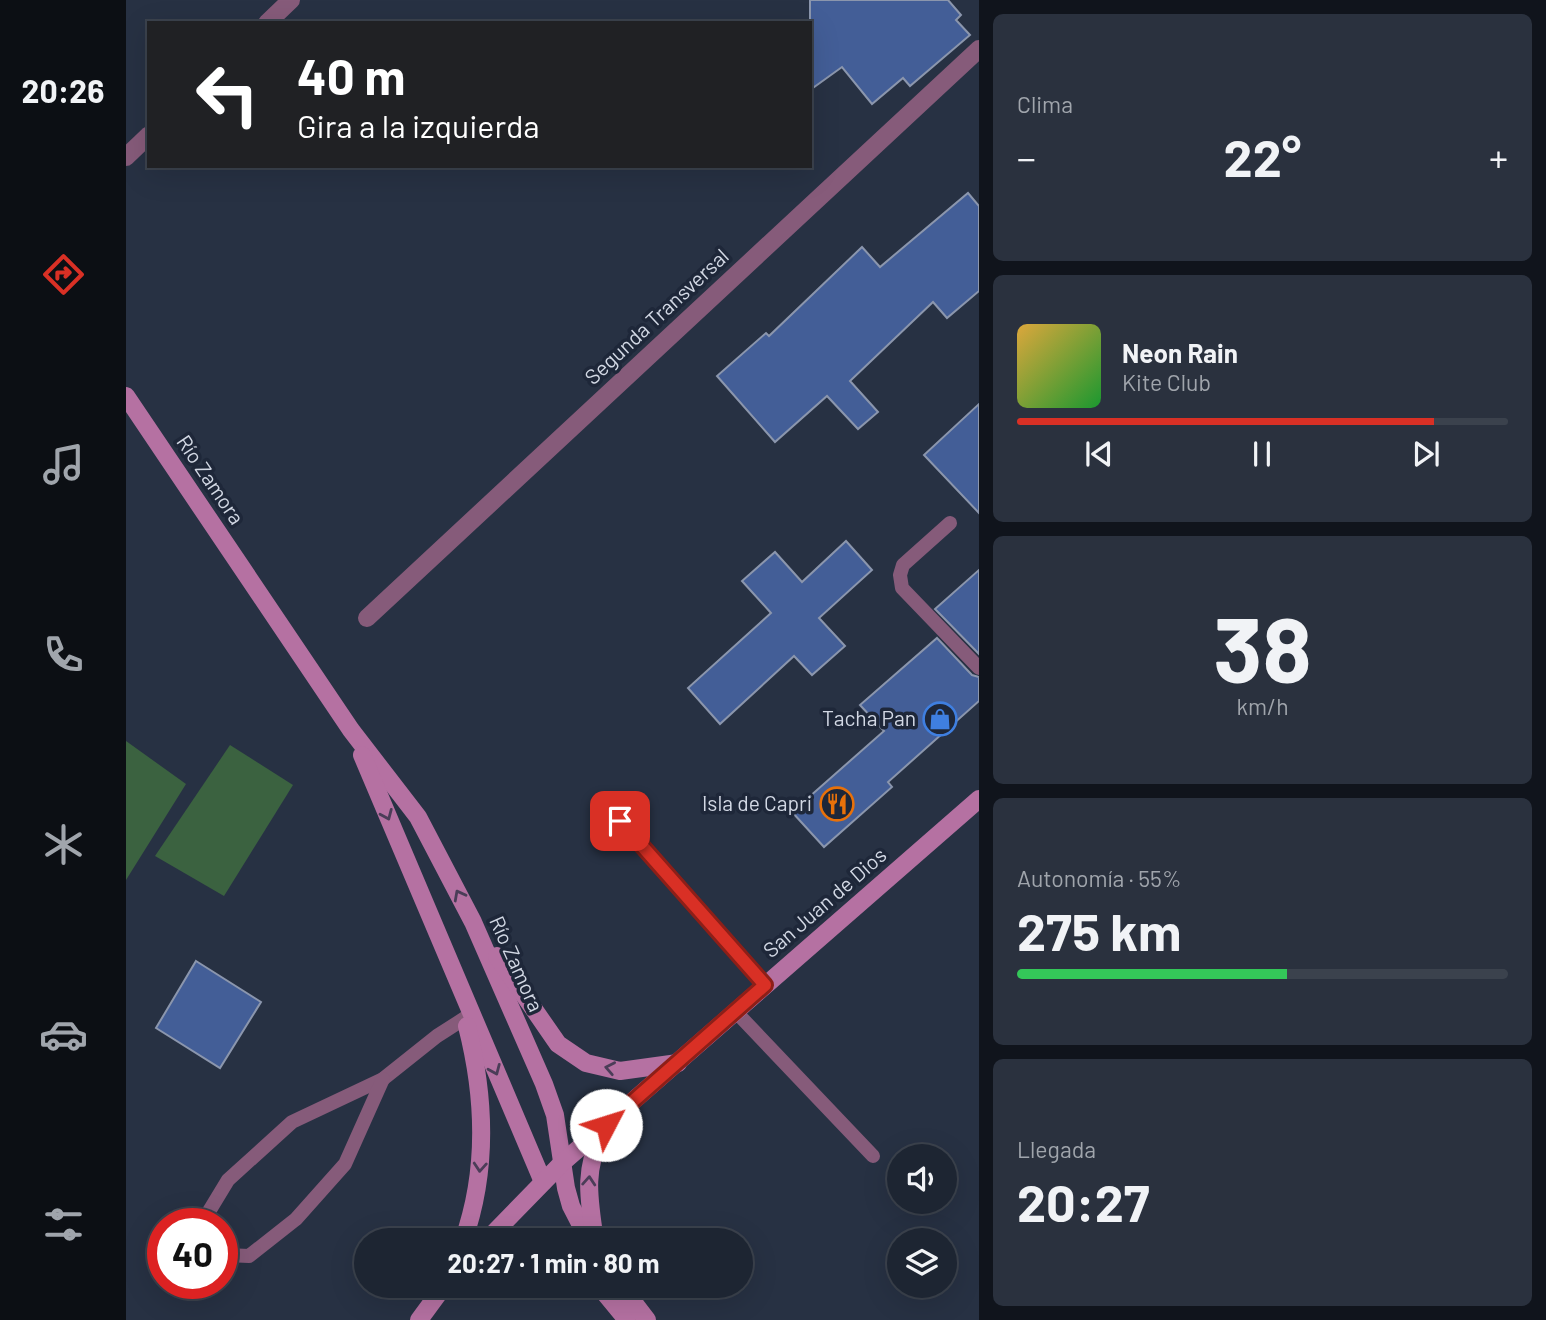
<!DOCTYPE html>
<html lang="es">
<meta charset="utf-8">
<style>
body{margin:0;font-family:Barlow,sans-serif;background:#2a313e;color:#f1f3f6;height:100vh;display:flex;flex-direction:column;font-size:26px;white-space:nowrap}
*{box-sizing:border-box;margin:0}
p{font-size:23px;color:#a0a5ac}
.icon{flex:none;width:38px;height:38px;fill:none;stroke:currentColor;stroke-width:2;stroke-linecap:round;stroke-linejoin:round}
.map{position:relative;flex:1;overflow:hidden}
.details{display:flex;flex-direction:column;gap:14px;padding:14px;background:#10141c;width:567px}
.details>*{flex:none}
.banner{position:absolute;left:21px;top:21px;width:665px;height:147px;border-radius:0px;box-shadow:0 7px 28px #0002,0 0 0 2px #3b424d;background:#202124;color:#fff;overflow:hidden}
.buttons{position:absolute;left:761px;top:1144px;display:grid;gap:14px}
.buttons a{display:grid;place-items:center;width:70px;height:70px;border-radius:50%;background:#1d2532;box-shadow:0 7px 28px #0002,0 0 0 2px #3b424d;font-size:35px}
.speed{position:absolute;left:21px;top:1208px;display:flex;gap:14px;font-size:35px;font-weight:700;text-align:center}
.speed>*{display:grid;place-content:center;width:91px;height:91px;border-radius:50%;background:#1d2532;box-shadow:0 7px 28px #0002,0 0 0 2px #3b424d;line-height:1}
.speed .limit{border:10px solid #d22;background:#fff;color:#111}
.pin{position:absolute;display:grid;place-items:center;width:60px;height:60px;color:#fff;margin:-30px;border-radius:14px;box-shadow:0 4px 10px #0006}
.me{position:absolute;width:77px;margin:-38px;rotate:50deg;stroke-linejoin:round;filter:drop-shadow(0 0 5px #0008)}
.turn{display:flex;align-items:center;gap:24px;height:147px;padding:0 35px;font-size:32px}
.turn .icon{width:91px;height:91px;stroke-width:2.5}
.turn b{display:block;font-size:49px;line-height:60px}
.big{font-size:52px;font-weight:700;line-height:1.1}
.details .widget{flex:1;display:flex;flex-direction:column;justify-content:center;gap:10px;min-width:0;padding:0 24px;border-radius:10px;background:#2a313e}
.details .dial{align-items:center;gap:0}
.dial b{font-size:91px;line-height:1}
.song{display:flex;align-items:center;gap:21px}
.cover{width:84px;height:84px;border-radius:10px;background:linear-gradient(135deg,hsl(40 70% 55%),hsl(130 70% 35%))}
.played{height:7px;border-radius:4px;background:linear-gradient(90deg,#d93025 85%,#3b424d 85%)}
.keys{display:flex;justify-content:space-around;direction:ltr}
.heat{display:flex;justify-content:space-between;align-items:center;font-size:38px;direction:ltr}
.charge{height:10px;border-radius:5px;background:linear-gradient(90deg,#34c759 55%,#3b424d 0)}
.trip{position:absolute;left:228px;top:1228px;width:399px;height:70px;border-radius:35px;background:#1d2532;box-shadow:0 7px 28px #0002,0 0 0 2px #3b424d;font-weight:700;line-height:70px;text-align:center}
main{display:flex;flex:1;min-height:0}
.tabs{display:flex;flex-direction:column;width:126px;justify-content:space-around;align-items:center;background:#0c0f14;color:#a0a5ac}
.tabs .icon{width:49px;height:49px}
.tabs .current{color:#d93025}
.tabs b{font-size:32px;color:#f1f3f6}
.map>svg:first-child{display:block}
</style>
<main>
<nav class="tabs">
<b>20:26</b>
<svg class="icon current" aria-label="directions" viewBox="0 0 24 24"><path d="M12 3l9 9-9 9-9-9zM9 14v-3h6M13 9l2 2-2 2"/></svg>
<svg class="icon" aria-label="music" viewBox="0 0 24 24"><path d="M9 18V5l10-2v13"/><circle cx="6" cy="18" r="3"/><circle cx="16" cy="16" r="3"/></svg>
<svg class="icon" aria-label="phone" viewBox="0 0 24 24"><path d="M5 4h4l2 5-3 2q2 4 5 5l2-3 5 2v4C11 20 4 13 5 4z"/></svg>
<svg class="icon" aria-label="climate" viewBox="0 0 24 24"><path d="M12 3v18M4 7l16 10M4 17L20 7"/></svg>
<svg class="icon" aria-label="car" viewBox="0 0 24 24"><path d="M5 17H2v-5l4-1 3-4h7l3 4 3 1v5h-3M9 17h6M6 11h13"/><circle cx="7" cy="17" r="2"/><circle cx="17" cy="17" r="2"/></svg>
<svg class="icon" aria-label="filters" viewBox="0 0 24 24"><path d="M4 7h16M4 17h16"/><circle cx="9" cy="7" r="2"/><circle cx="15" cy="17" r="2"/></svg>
</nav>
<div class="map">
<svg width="853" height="1320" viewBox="0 0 853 1320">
<rect width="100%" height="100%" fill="#273143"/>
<g fill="#3b6240">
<path d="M 0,741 L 60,784 L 0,880 Z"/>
<path d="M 104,745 L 167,785 L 98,896 L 29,856 Z"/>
</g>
<g fill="#435e97" stroke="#8b96ad" stroke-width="2">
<path d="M 684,0 L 822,0 L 835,15 L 830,20 L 844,35 L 784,86 L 777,78 L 746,104 L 716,67 L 684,90 Z"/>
<path d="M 842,193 L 853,206 L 853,291 L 821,318 L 807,302 L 724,381 L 752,412 L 732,429 L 701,396 L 649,442 L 591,376 L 640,333 L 643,336 L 736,247 L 754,267 Z"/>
<path d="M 853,404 L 853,513 L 798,455 Z"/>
<path d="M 720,541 L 746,570 L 693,618 L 719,646 L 686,675 L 668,656 L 594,724 L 562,688 L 645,613 L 616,581 L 649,552 L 676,582 Z"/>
<path d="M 853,570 L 853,654 L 809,609 Z"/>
<path d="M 811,638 L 846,675 L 853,677 L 853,701 L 762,782 L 766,787 L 698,847 L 666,812 L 758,731 L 734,705 Z"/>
<path d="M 70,961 L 135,1002 L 94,1068 L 30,1028 Z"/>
</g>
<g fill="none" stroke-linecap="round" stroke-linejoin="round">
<g stroke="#865b7a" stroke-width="14">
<path d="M 824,523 L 777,565 L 774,575 L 776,588 L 853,668"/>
<path d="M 477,801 L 639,985"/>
<path d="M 610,1012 L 747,1156"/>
<path d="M 82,1223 L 82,1213 L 102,1180 L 166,1122 L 257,1079 L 311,1036 L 339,1018"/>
<path d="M 96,1253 L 100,1255 L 123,1256 L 170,1219 L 219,1164 L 257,1079"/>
</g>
<g stroke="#865b7a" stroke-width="18">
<path d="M 141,23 L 165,0"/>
<path d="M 0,157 L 23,135"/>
<path d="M 241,618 L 853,49"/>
</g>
<g stroke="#b571a2" stroke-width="18">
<path d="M 0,396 L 225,730 L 292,817 L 347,922 L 418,1084 L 429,1115 L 440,1188 L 445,1206 L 463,1241"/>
<path d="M 236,755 L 417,1182"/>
<path d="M 371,956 L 432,1044 L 460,1063 L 494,1071 L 552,1063"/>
<path d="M 337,1241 C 362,1171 359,1097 341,1026"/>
<path d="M 360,1241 L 436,1163 L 853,799"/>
<path d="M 469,1241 C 463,1198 457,1173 476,1132"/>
<path d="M 473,1286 L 501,1320"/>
<path d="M 495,1286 L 521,1320"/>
<path d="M 293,1320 L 318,1286"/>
</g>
</g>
<defs><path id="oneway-chevron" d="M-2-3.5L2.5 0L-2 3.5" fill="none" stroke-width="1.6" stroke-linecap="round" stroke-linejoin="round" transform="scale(1.75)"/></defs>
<g stroke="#4b3d58">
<use href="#oneway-chevron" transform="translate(261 815) rotate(67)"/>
<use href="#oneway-chevron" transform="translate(333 895) rotate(-118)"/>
<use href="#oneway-chevron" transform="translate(484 1068) rotate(-169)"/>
<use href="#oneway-chevron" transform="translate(369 1070) rotate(67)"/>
<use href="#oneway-chevron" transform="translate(354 1167) rotate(94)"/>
<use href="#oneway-chevron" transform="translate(463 1181) rotate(-86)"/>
</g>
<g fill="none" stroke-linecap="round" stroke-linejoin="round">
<defs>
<path id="route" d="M 480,1125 L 639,985 L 494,821"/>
</defs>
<use href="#route" stroke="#8d1f18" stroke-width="18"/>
<use href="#route" stroke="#d93025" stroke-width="12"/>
</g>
<defs>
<symbol id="shop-ring" viewBox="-11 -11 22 22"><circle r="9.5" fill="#1e2739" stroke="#3f7fe0" stroke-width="1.5"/><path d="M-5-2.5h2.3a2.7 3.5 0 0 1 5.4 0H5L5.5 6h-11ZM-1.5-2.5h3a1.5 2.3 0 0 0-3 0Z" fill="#3f7fe0"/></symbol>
<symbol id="restaurant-ring" viewBox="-11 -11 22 22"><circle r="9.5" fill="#1e2739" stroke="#e8710a" stroke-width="1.5"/><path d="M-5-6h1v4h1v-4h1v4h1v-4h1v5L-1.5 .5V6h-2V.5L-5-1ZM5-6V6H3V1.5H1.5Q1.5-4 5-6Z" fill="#e8710a"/></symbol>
</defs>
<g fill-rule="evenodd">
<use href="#shop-ring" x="795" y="700" width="38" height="38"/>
<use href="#restaurant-ring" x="692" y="785" width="38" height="38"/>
</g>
<g text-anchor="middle" stroke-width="7" stroke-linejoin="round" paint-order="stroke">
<g font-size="21" fill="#d2d8e4" stroke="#1e2739">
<text transform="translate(531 317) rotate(-43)" y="7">Segunda Transversal</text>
<text transform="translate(84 480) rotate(56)" y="7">Río Zamora</text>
<text transform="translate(699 903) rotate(-41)" y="7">San Juan de Dios</text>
<text transform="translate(390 964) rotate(66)" y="7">Río Zamora</text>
</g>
<g font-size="21" fill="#d2d8e4" stroke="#1e2739" text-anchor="end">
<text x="790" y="726">Tacha Pan</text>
<text x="686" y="811">Isla de Capri</text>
</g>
</g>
</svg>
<div class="buttons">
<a><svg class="icon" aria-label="sound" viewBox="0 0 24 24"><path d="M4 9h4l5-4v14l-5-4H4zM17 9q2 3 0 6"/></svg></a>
<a><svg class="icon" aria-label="layers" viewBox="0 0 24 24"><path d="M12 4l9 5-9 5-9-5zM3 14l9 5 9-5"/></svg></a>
</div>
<div class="speed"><div class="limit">40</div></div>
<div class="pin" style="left:494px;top:821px;background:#d93025"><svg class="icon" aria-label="arrive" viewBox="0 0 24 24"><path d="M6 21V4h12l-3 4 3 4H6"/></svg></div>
<svg class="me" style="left:480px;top:1125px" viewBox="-20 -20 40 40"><circle r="19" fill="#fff"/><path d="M0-13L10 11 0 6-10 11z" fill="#d93025"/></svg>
<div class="trip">20:27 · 1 min · 80 m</div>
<div class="banner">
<div class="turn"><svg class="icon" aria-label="left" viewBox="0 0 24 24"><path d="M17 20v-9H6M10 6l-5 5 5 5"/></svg><div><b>40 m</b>Gira a la izquierda</div></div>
</div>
</div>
<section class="details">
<div class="widget"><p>Clima</p>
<div class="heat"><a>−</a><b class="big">22°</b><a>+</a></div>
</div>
<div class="widget">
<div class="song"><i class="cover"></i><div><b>Neon Rain</b><p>Kite Club</p></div></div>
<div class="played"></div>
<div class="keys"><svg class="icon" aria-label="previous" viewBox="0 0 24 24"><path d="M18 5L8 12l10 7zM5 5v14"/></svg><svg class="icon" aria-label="pause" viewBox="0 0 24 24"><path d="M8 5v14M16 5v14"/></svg><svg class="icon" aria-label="next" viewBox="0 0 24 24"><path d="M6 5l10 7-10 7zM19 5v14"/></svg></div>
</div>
<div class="widget dial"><b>38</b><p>km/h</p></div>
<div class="widget"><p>Autonomía · 55%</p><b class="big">275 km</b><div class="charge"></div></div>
<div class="widget"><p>Llegada</p><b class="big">20:27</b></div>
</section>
</main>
